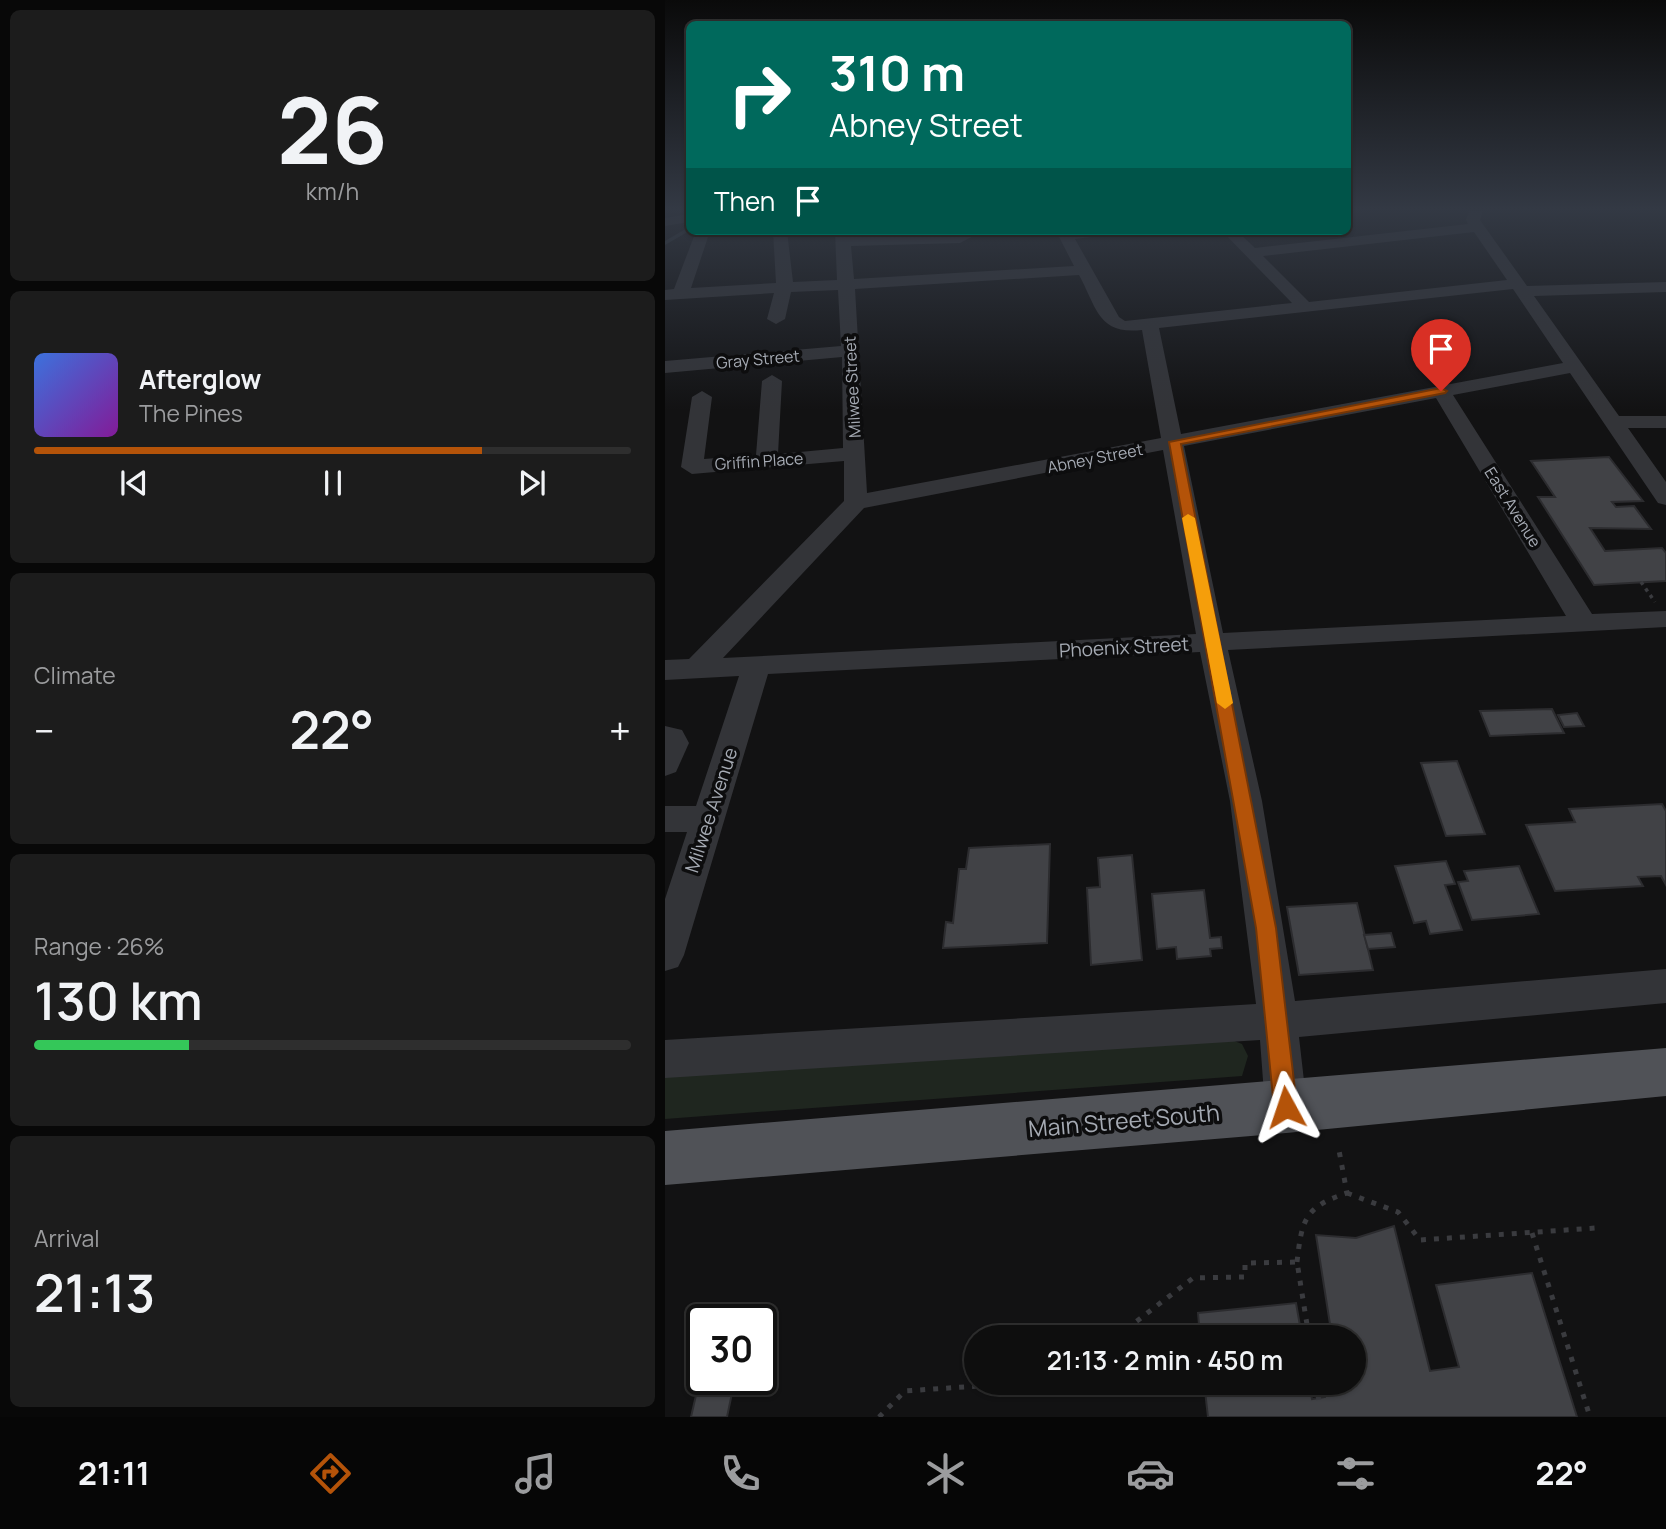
<!DOCTYPE html>
<meta charset="utf-8">
<style>
body{margin:0;font-family:Manrope,sans-serif;background:#1c1c1c;color:#f1f3f6;height:100vh;display:flex;flex-direction:column;font-size:26px;white-space:nowrap}
*{box-sizing:border-box;margin:0}
p{font-size:23px;color:#9b9c9e}
.icon{flex:none;width:38px;height:38px;fill:none;stroke:currentColor;stroke-width:2;stroke-linecap:round;stroke-linejoin:round}
.map{position:relative;flex:1;overflow:hidden}
.sheet{display:flex;flex-direction:column;gap:10px;padding:10px;background:#080808;width:665px}
.sheet>*{flex:none}
.guide{position:absolute;left:21px;top:21px;width:665px;height:214px;border-radius:10px;box-shadow:0 2px 5px #0004,0 0 0 2px #2e2e2e;background:#00695c;color:#fff;overflow:hidden}
.speed{position:absolute;left:21px;top:1304px;display:flex;gap:14px;font-size:35px;font-weight:700;text-align:center}
.speed>*{display:grid;place-content:center;width:91px;height:91px;border-radius:50%;background:#0e0e0e;box-shadow:0 2px 5px #0004,0 0 0 2px #2e2e2e;line-height:1}
.speed .limit{border:4px solid #111;border-radius:10px;background:#fff;color:#111}
.pin{position:absolute;display:grid;place-items:center;width:60px;height:60px;color:#fff;margin:-72px -30px;border-radius:50% 50% 50% 0;rotate:-45deg;box-shadow:0 0 7px #0007}
.pin .icon{rotate:45deg}
.me{position:absolute;width:77px;margin:-38px;rotate:355deg;stroke-linejoin:round;filter:drop-shadow(0 0 5px #0008)}
.turn{display:flex;align-items:center;gap:24px;height:147px;padding:0 28px;font-size:32px}
.turn .icon{width:91px;height:91px;stroke-width:2.5}
.turn b{display:block;font-size:49px;line-height:60px}
.then{display:flex;align-items:center;height:66px;padding:0 28px;background:#0003;gap:14px;font-size:26px}
.big{font-size:52px;font-weight:600;line-height:1.1}
.sheet .tile{flex:1;display:flex;flex-direction:column;justify-content:center;gap:10px;min-width:0;padding:0 24px;border-radius:10px;background:#1c1c1c}
.sheet .dial{align-items:center;gap:0}
.dial b{font-size:91px;line-height:1}
.song{display:flex;align-items:center;gap:21px}
.cover{width:84px;height:84px;border-radius:10px;background:linear-gradient(135deg,hsl(220 70% 55%),hsl(290 70% 35%))}
.played{height:7px;border-radius:4px;background:linear-gradient(90deg,#b45309 75%,#2e2e2e 75%)}
.keys{display:flex;justify-content:space-around;direction:ltr}
.heat{display:flex;justify-content:space-between;align-items:center;font-size:38px;direction:ltr}
.charge{height:10px;border-radius:5px;background:linear-gradient(90deg,#34c759 26%,#2e2e2e 0)}
.trip{position:absolute;left:299px;top:1325px;width:402px;height:70px;border-radius:35px;background:#0e0e0e;box-shadow:0 2px 5px #0004,0 0 0 2px #2e2e2e;font-weight:600;line-height:70px;text-align:center}
.menu{display:flex;height:112px;justify-content:space-around;align-items:center;background:#060606;color:#9b9c9e}
.menu .icon{width:49px;height:49px}
.menu .on{color:#b45309}
.menu b{font-size:32px;color:#f1f3f6}
main{display:flex;flex:1;min-height:0}
.map>svg:first-child{display:block}
</style>
<main>
<section class="sheet">
<div class="tile dial"><b>26</b><p>km/h</p></div>
<div class="tile">
<div class="song"><i class="cover"></i><div><b>Afterglow</b><p>The Pines</p></div></div>
<div class="played"></div>
<div class="keys"><svg class="icon" aria-label="previous" viewBox="0 0 24 24"><path d="M18 5L8 12l10 7zM5 5v14"/></svg><svg class="icon" aria-label="pause" viewBox="0 0 24 24"><path d="M8 5v14M16 5v14"/></svg><svg class="icon" aria-label="next" viewBox="0 0 24 24"><path d="M6 5l10 7-10 7zM19 5v14"/></svg></div>
</div>
<div class="tile"><p>Climate</p>
<div class="heat"><a>−</a><b class="big">22°</b><a>+</a></div>
</div>
<div class="tile"><p>Range · 26%</p><b class="big">130 km</b><div class="charge"></div></div>
<div class="tile"><p>Arrival</p><b class="big">21:13</b></div>
</section>
<div class="map">
<svg width="1001" height="1417" viewBox="0 0 1001 1417">
<rect width="100%" height="100%" fill="#121213"/>
<path fill="#1f261f" d="M 559,1037 L 577,1044 L 583,1056 L 577,1076 L 0,1119 L 0,1075 Z"/>
<g fill="none" stroke-linecap="round" stroke-linejoin="round">
<path stroke="#2d353b" stroke-width="3.5" d="M 0,243 L 24,229"/>
</g>
<g fill="#414246" stroke="#2c2c2f" stroke-width="2">
<path d="M 944,457 L 978,501 L 947,502 L 951,507 L 969,506 L 986,529 L 925,528 L 940,551 L 997,548 L 1001,553 L 1001,581 L 929,585 L 873,497 L 890,497 L 866,461 Z"/>
<path d="M 887,709 L 899,733 L 825,736 L 815,711 Z"/>
<path d="M 912,713 L 919,726 L 899,727 L 893,715 Z"/>
<path d="M 792,761 L 820,834 L 781,836 L 756,763 Z"/>
<path d="M 997,804 L 1001,811 L 1001,885 L 996,876 L 973,877 L 978,886 L 890,891 L 861,825 L 910,822 L 904,809 Z"/>
<path d="M 385,844 L 382,943 L 278,948 L 281,922 L 288,923 L 294,869 L 301,869 L 304,848 Z"/>
<path d="M 467,855 L 477,960 L 426,965 L 422,888 L 435,887 L 433,858 Z"/>
<path d="M 781,861 L 790,884 L 780,885 L 797,930 L 765,934 L 761,921 L 749,923 L 730,866 Z"/>
<path d="M 854,866 L 874,914 L 807,920 L 793,882 L 803,881 L 799,871 Z"/>
<path d="M 539,890 L 545,938 L 556,937 L 557,948 L 545,949 L 546,956 L 512,959 L 511,947 L 492,949 L 487,894 Z"/>
<path d="M 692,903 L 708,970 L 634,975 L 622,907 Z"/>
<path d="M 726,933 L 730,947 L 703,949 L 699,935 Z"/>
<path d="M 729,1226 L 765,1371 L 794,1367 L 771,1285 L 867,1273 L 912,1417 L 543,1417 L 539,1382 L 644,1382 L 647,1399 L 660,1397 L 659,1382 L 690,1382 L 690,1337 L 667,1337 L 651,1235 L 691,1238 Z"/>
<path d="M 631,1303 L 637,1337 L 535,1337 L 533,1313 Z"/>
<path d="M 37,1369 L 37,1379 L 70,1379 L 62,1417 L 26,1417 Z"/>
</g>
<g fill="none" stroke-linecap="round" stroke-linejoin="round">
<path stroke="#3a3b3f" stroke-width="3.5" stroke-dasharray="3.5 4.5" stroke-linecap="butt" d="M 976,582 L 990,602"/>
<g stroke="#3a3b3f" stroke-width="5" stroke-dasharray="5 8" stroke-linecap="butt">
<path d="M 682,1193 L 733,1212 L 755,1240 L 931,1228"/>
<path d="M 867,1233 L 925,1417"/>
<path d="M 632,1262 C 637,1220 639,1207 682,1193 L 673,1145"/>
<path d="M 451,1337 L 528,1278 L 580,1277 L 580,1263 L 632,1262 L 644,1337"/>
<path d="M 651,1382 L 654,1401"/>
<path d="M 214,1417 L 240,1391 L 371,1382"/>
</g>
<g fill="#333438" fill-rule="evenodd">
<path d="M 804,211 L 818,211 L 815,220 L 862,286 L 1001,282 L 1001,292 L 869,296 L 954,416 L 1001,416 L 1001,428 L 963,428 L 1001,482 L 1001,505 L 993,503 L 905,373 L 788,395 L 927,614 L 1001,611 L 1001,627 L 563,650 L 597,801 L 630,1001 L 1001,969 L 1001,1003 L 634,1037 L 642,1107 L 636,1122 L 621,1128 L 606,1122 L 600,1107 L 595,1040 L 0,1078 L 0,1040 L 591,1004 L 565,801 L 535,652 L 103,674 L 19,955 L 13,967 L 0,971 L 0,899 L 22,832 L 0,832 L 0,806 L 31,806 L 74,676 L 0,680 L 0,660 L 24,659 L 179,501 L 179,461 L 27,474 L 16,467 L 27,397 L 37,391 L 47,397 L 39,459 L 91,455 L 97,381 L 107,375 L 117,381 L 113,454 L 178,448 L 177,357 L 0,373 L 0,361 L 176,346 L 173,290 L 126,292 L 120,319 L 111,324 L 102,319 L 109,293 L 0,300 L 0,290 L 9,289 L 31,231 L 45,231 L 26,288 L 111,283 L 108,231 L 122,231 L 128,282 L 172,280 L 170,231 L 184,231 L 185,237 L 318,231 L 295,243 L 186,246 L 189,279 L 409,266 L 391,231 L 450,231 L 443,235 L 410,239 L 454,317 L 460,321 L 627,303 L 557,231 L 572,231 L 590,248 L 803,224 L 801,220 ZM 809,232 L 842,280 L 644,302 L 598,256 ZM 414,275 C 432,308 433,335 477,330 L 496,438 L 202,493 L 190,289 ZM 848,289 L 898,363 L 516,434 L 494,328 ZM 771,398 L 901,616 L 558,633 L 519,446 ZM 498,450 L 531,634 L 58,658 L 199,508 Z"/>
<path d="M 24,214 L 24,222 L 0,226 L 0,218 Z"/>
<path d="M 0,726 L 17,730 L 24,743 L 11,772 L 0,776 Z"/>
</g>
<path fill="#505257" fill-rule="evenodd" d="M 1001,1048 L 1001,1096 L 621,1133 L 0,1185 L 0,1131 Z"/>
</g>
<linearGradient id="sky" x2="0" y2="1"><stop stop-color="#0a0a0a"/><stop offset="0.51" stop-color="#333944"/><stop offset="1" stop-color="#333944" stop-opacity="0"/></linearGradient>
<rect width="1001" height="410" fill="url(#sky)"/>
<path fill="#b45309" stroke="#753606" stroke-width="2" d="M 776,388 L 782,391 L 780,393 L 516,444 L 611,928 L 632,1107 L 629,1115 L 621,1118 L 613,1115 L 609,1107 L 591,928 L 504,442 Z"/>
<path fill="#f59e0b" d="M 523,514 L 530,518 L 568,703 L 560,709 L 552,703 L 517,518 Z"/>
<g text-anchor="middle" stroke-width="7" stroke-linejoin="round" paint-order="stroke">
<g font-size="16" fill="#a5aab3" stroke="#0d0d0e">
<text transform="translate(93 359) rotate(-5)" y="6">Gray Street</text>
<text transform="translate(187 387) rotate(-93)" y="6">Milwee Street</text>
<text transform="translate(430 458) rotate(-11)" y="6">Abney Street</text>
<text transform="translate(94 461) rotate(-4)" y="6">Griffin Place</text>
<text transform="translate(848 507) rotate(58)" y="6">East Avenue</text>
</g>
<g font-size="19" fill="#a5aab3" stroke="#0d0d0e">
<text transform="translate(459 647) rotate(-3)" y="7">Phoenix Street</text>
<text transform="translate(46 810) rotate(-72)" y="7">Milwee Avenue</text>
</g>
<g font-size="23" fill="#a5aab3" stroke="#0d0d0e">
<text transform="translate(459 1121) rotate(-5)" y="8">Main Street South</text>
</g>
</g>
</svg>
<div class="speed"><div class="limit">30</div></div>
<div class="pin" style="left:776px;top:391px;background:#d93025"><svg class="icon" aria-label="arrive" viewBox="0 0 24 24"><path d="M6 21V4h12l-3 4 3 4H6"/></svg></div>
<svg class="me" style="left:621px;top:1107px" viewBox="-20 -20 40 40"><path d="M0-17L14 15 0 8-14 15z" fill="#b45309" stroke="#fff" stroke-width="4"/></svg>
<div class="trip">21:13 · 2 min · 450 m</div>
<div class="guide">
<div class="turn"><svg class="icon" aria-label="right" viewBox="0 0 24 24"><path d="M7 20v-9h11M14 6l5 5-5 5"/></svg><div><b>310 m</b>Abney Street</div></div>
<div class="then">Then<svg class="icon" aria-label="arrive" viewBox="0 0 24 24"><path d="M6 21V4h12l-3 4 3 4H6"/></svg></div>
</div>
</div>
</main>
<nav class="menu">
<b>21:11</b>
<svg class="icon on" aria-label="directions" viewBox="0 0 24 24"><path d="M12 3l9 9-9 9-9-9zM9 14v-3h6M13 9l2 2-2 2"/></svg>
<svg class="icon" aria-label="music" viewBox="0 0 24 24"><path d="M9 18V5l10-2v13"/><circle cx="6" cy="18" r="3"/><circle cx="16" cy="16" r="3"/></svg>
<svg class="icon" aria-label="phone" viewBox="0 0 24 24"><path d="M5 4h4l2 5-3 2q2 4 5 5l2-3 5 2v4C11 20 4 13 5 4z"/></svg>
<svg class="icon" aria-label="climate" viewBox="0 0 24 24"><path d="M12 3v18M4 7l16 10M4 17L20 7"/></svg>
<svg class="icon" aria-label="car" viewBox="0 0 24 24"><path d="M5 17H2v-5l4-1 3-4h7l3 4 3 1v5h-3M9 17h6M6 11h13"/><circle cx="7" cy="17" r="2"/><circle cx="17" cy="17" r="2"/></svg>
<svg class="icon" aria-label="filters" viewBox="0 0 24 24"><path d="M4 7h16M4 17h16"/><circle cx="9" cy="7" r="2"/><circle cx="15" cy="17" r="2"/></svg>
<b>22°</b>
</nav>
